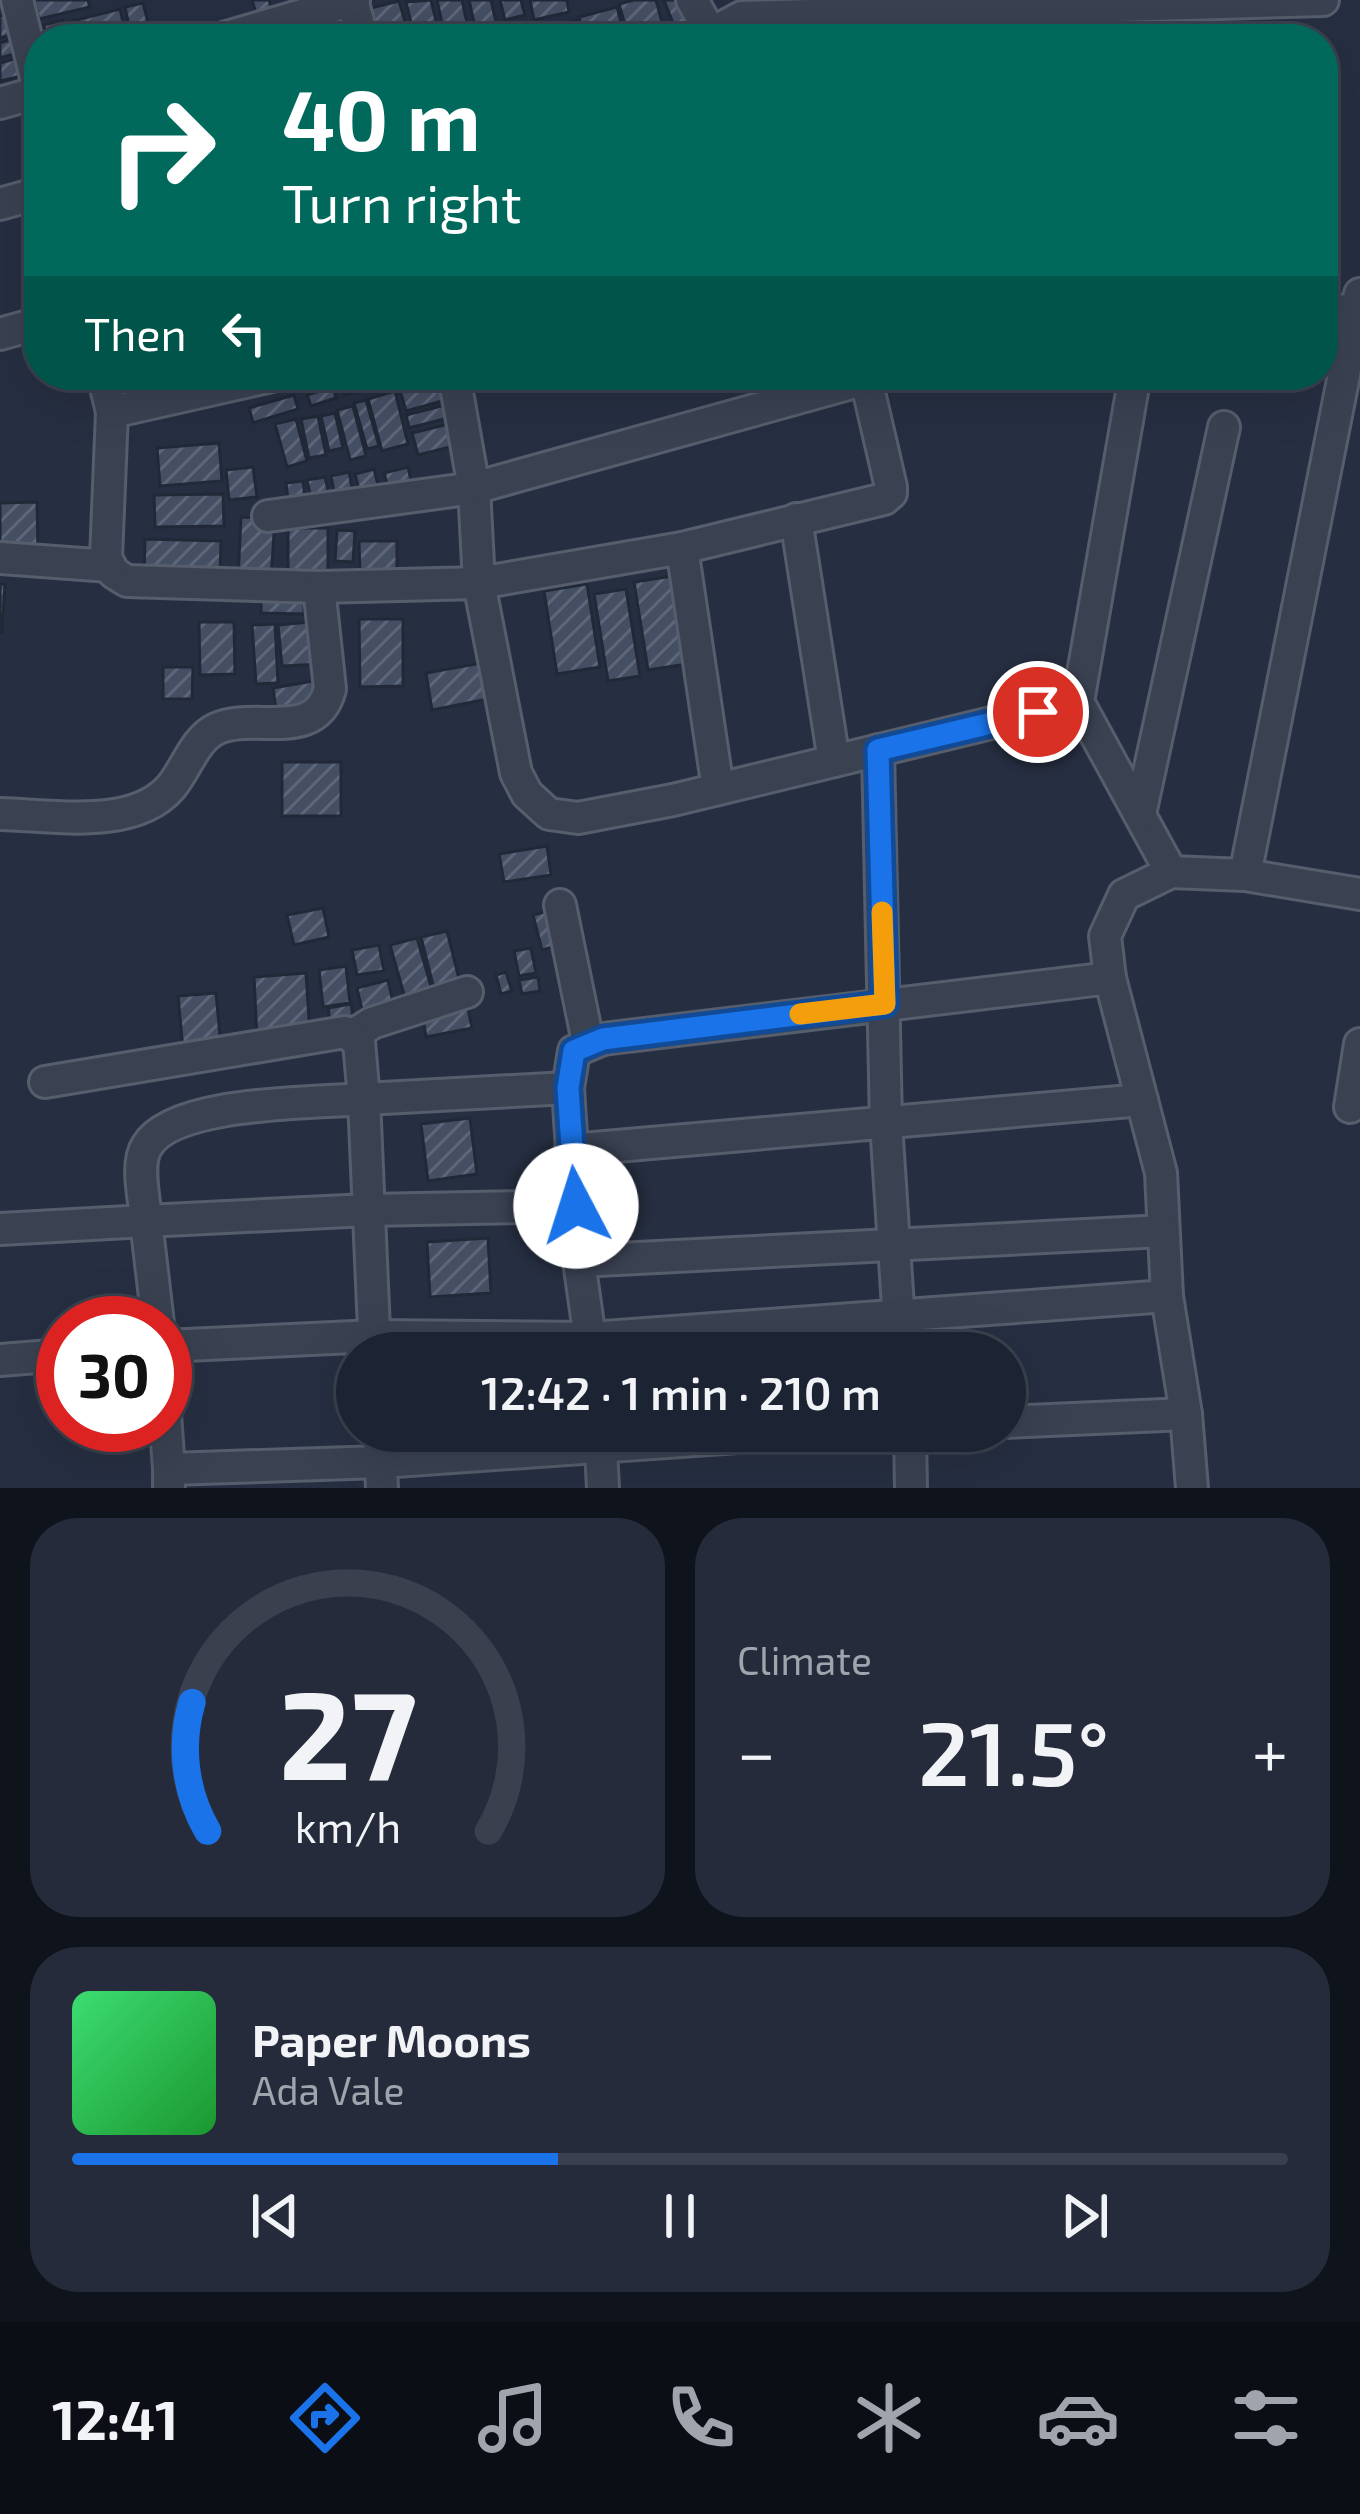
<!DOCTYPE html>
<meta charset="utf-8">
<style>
body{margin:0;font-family:"Exo 2",sans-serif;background:#252b3a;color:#f1f3f6;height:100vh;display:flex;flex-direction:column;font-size:45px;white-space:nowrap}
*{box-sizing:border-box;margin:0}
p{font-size:39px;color:#a0a4ac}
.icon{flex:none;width:66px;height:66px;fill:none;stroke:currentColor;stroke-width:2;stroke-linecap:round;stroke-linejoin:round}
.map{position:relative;height:1488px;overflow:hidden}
.sheet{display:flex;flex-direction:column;gap:30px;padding:30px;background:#0f131c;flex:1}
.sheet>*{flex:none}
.banner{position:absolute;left:24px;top:24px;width:1314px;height:366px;border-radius:48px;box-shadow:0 12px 48px #0002,0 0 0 3px #3a404d;background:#00695c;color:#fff;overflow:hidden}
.speed{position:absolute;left:36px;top:1296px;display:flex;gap:24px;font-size:60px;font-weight:700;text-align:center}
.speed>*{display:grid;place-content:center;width:156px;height:156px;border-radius:50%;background:#1c2332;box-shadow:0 12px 48px #0002,0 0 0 3px #3a404d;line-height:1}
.speed .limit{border:18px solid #d22;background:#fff;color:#111}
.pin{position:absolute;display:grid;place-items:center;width:102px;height:102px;color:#fff;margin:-51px;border:6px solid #fff;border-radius:50%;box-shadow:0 3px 12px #0007}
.me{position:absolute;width:132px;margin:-66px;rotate:355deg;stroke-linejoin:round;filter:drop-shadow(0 0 9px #0008)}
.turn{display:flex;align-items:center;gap:42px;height:252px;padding:0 60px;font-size:54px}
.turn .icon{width:156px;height:156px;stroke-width:2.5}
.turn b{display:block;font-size:84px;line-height:102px}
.then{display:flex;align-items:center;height:114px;padding:0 60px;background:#0003;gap:24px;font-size:45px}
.big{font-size:90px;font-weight:600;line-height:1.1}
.sheet .card{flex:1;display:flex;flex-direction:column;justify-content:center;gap:18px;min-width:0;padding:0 42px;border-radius:48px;background:#252b3a}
.sheet .dial{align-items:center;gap:0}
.dial svg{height:312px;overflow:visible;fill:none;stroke:#3a404d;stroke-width:7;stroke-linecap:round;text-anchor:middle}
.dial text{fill:#f1f3f6;stroke:none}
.song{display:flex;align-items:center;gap:36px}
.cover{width:144px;height:144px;border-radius:18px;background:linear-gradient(135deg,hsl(140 70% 55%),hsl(130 70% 35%))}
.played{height:12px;border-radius:6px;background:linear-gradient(90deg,#1a73e8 40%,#3a404d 40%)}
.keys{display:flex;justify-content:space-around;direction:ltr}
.heat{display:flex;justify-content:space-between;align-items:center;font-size:66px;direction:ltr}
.sheet .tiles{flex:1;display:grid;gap:30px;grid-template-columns:1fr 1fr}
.card:last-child{grid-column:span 2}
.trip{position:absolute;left:336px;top:1332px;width:690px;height:120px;border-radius:60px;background:#1c2332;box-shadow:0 12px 48px #0002,0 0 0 3px #3a404d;font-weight:600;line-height:120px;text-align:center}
.dock{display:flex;height:192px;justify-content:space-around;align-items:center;background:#0b0e14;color:#a0a4ac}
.dock .icon{width:84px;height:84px}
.dock .active{color:#1a73e8}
.dock b{font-size:54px;color:#f1f3f6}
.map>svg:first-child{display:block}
</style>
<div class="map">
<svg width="1360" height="1488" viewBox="0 0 1360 1488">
<defs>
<pattern id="building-hatch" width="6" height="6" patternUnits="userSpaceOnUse" patternTransform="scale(3)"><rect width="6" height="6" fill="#454f64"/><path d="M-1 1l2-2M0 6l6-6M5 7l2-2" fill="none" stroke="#5e6679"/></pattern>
</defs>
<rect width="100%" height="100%" fill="#262f42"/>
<g fill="url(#building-hatch)" stroke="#212939" stroke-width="3">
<path d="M 34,0 L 88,0 L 90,7 L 39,19 Z"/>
<path d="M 252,0 L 269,0 L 273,13 L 257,17 Z"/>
<path d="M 431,0 L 439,34 L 415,39 L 406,2 Z"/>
<path d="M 437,0 L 462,0 L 468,28 L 444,33 Z"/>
<path d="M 469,0 L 491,0 L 496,22 L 475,27 Z"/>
<path d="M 500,0 L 521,0 L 525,15 L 505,20 Z"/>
<path d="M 530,0 L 567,0 L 569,12 L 534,20 Z"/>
<path d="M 634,0 L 656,0 L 665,33 L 629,39 L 619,4 Z"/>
<path d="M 664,0 L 684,0 L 693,20 L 675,28 Z"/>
<path d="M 399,1 L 410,39 L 379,39 L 371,8 Z"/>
<path d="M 143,3 L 152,39 L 132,39 L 125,7 Z"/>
<path d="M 617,7 L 625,39 L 584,39 L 579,17 Z"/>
<path d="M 120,9 L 127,39 L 77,39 L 72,21 Z"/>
<path d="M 11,13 L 17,33 L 0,38 L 0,16 Z"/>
<path d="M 339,19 L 344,39 L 304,39 L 301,27 Z"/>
<path d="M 62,20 L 67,39 L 47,39 L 44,25 Z"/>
<path d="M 576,20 L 581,39 L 543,39 L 540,29 Z"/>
<path d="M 535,27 L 539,39 L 516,39 L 514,33 Z"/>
<path d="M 20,37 L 24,51 L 0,58 L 0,43 Z"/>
<path d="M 21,57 L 26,75 L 0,81 L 0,63 Z"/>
<path d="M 119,375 L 170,375 L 174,386 L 127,401 Z"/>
<path d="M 377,375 L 403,375 L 404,378 L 380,385 Z"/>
<path d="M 444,375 L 450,399 L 406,411 L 399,387 Z"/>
<path d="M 371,377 L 374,388 L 345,395 L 342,384 Z"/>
<path d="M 333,387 L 336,398 L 311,406 L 307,395 Z"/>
<path d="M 395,391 L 408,444 L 382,451 L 368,399 Z"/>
<path d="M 294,395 L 298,409 L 253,423 L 249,408 Z"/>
<path d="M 366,400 L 379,446 L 367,449 L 354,403 Z"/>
<path d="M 449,404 L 452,417 L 409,428 L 406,415 Z"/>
<path d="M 353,406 L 366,456 L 350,460 L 337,410 Z"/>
<path d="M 335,413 L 343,448 L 329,451 L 321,416 Z"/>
<path d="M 318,416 L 326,455 L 309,458 L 301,419 Z"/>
<path d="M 296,419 L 307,461 L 287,467 L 275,424 Z"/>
<path d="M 457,422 L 462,444 L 418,455 L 412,433 Z"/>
<path d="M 219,443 L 222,481 L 160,486 L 157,448 Z"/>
<path d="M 253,467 L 257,497 L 229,500 L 226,470 Z"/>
<path d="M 408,467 L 413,490 L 390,495 L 384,473 Z"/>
<path d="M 374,469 L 380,493 L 361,498 L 355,474 Z"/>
<path d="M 349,472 L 354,498 L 336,502 L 331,476 Z"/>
<path d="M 325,477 L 331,504 L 313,508 L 307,480 Z"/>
<path d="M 303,481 L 306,506 L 289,508 L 286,483 Z"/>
<path d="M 223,494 L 224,526 L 155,527 L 154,495 Z"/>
<path d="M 37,502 L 38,553 L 0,554 L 0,503 Z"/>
<path d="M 241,517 L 275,518 L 271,580 L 238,578 Z"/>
<rect x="288" y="528" width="40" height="45"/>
<path d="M 337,530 L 355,531 L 353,562 L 335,561 Z"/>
<path d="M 145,539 L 221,541 L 220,579 L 144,578 Z"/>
<path d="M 359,541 L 397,541 L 397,572 L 360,573 Z"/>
<path d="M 673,576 L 687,664 L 648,670 L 634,582 Z"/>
<path d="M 0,584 L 5,584 L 2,632 L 0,632 Z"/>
<path d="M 587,584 L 600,667 L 557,674 L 544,591 Z"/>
<path d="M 626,589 L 640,676 L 608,681 L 594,594 Z"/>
<path d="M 261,599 L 304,599 L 304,614 L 261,613 Z"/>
<path d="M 359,619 L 403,619 L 403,686 L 360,687 Z"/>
<path d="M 320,621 L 322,664 L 282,666 L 278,625 Z"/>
<path d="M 199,622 L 234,622 L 235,674 L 200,675 Z"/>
<path d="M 275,624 L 278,683 L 256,684 L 252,625 Z"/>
<path d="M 481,663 L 488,699 L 432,710 L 426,673 Z"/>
<path d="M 163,667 L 193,667 L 192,699 L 163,699 Z"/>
<path d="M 313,681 L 316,703 L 276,710 L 273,688 Z"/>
<rect x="282" y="762" width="59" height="54"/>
<path d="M 547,846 L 551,875 L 504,882 L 499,854 Z"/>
<path d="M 323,908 L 329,937 L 294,945 L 287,915 Z"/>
<path d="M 551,910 L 560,945 L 542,950 L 533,915 Z"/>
<path d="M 447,931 L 460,983 L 434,989 L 421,937 Z"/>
<path d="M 417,938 L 432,990 L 405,998 L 390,945 Z"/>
<path d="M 379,945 L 384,971 L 357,975 L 352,950 Z"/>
<path d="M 531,948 L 536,973 L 519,976 L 514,951 Z"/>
<path d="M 346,966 L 350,1003 L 323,1007 L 319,970 Z"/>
<path d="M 506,972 L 512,991 L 501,994 L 496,975 Z"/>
<path d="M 306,973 L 310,1035 L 257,1038 L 254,977 Z"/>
<path d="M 538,977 L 540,991 L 522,994 L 519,980 Z"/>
<path d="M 388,980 L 394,1007 L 363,1014 L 357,988 Z"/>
<path d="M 216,993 L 221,1046 L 183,1050 L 178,996 Z"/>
<path d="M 351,1004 L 354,1025 L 331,1029 L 328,1008 Z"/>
<path d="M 468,1009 L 472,1028 L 426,1037 L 423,1018 Z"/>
<path d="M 470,1118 L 477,1174 L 428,1181 L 421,1124 Z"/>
<path d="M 488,1238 L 491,1293 L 430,1297 L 427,1242 Z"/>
</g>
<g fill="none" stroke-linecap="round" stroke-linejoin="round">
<defs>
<g id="minor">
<path d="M 17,0 L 39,90"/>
<path d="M 352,0 L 363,39"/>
<path d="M 692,0 L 714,39"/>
<path d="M 220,39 L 354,0"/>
<path d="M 689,39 L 712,33 L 742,17 L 1323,0"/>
<path d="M 0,103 L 39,92"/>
<path d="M 0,204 L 39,193"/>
<path d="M 1323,311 L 1359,310"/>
<path d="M 0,334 L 39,323"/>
<path d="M 103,375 L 112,412 L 106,558 L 114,573 L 127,581 L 319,587 L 479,583 L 682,548 L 884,499 L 891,493 L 891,487 L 865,375"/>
<path d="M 454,375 L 474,488 L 479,583 L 516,773 L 527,794 L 549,814 L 578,818 L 673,800 L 1078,702"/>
<path d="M 1135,375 L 1078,702 L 1171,872"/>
<path d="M 112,412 L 276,375"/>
<path d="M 268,516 L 474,488 L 866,379"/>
<path d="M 796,519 L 834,761"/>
<path d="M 682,548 L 718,789"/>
<path d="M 0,558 L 110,566"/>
<path d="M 878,750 L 886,1123 L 901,1353"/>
<path d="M 0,814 C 51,815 133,831 171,787 C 186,769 195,739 216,729 C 254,711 316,744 330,689 L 319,587"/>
<path d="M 1140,814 L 1224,427"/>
<path d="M 1245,875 L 1360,294"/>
<path d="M 560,905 L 588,1042"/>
<path d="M 1110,978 L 1161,1173 L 1167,1296 L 1186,1414 L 1192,1488"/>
<path d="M 353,1035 L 372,1023 L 467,992"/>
<path d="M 1350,1107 L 1360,1044"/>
<path d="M 571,1150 L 1142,1100"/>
<path d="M 0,1229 L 146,1221 C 145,1200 135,1164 147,1146 C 173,1101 315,1103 364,1099 L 359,1042 L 345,1032 L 45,1082"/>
<path d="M 1163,1231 L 579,1261 L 568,1088 L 574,1051 L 603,1039 L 1110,978 L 1105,936 L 1124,895 L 1171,872 L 1245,875 L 1360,894"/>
<path d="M 579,1261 L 592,1353"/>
<path d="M 158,1323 L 146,1221 L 367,1210 L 576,1206"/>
<path d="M 165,1346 L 374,1336 L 591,1338 L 1167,1296"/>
<path d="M 375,1353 L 364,1099 L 568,1088"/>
<path d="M 0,1360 L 63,1355"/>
<path d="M 165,1414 L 169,1469"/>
<path d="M 1005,1422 L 1186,1414"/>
<path d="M 379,1431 L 382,1488"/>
<path d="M 600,1431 L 603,1488"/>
<path d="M 910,1431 L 911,1488"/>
<path d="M 169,1488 L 169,1469 L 381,1462 L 826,1431"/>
</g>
</defs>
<use href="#minor" stroke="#565d6c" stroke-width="36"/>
<use href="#minor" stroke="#3a4252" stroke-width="30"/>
</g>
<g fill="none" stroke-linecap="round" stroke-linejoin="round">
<defs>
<path id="route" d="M 576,1206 L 568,1088 L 574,1051 L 603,1039 L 885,1004 L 878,750 L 1038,712"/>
</defs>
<use href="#route" stroke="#114b97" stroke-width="30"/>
<use href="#route" stroke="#1a73e8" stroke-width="21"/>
<path stroke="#f59e0b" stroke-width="21" d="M 800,1014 L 885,1004 L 882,912"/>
</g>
</svg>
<div class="speed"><div class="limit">30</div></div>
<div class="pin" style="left:1038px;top:712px;background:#d93025"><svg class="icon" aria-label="arrive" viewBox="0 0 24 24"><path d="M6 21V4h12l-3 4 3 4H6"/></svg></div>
<svg class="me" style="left:576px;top:1206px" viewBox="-20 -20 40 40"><circle r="19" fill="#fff"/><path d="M0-13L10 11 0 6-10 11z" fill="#1a73e8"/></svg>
<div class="trip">12:42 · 1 min · 210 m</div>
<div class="banner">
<div class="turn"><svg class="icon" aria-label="right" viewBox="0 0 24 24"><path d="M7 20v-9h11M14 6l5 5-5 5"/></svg><div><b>40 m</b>Turn right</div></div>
<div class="then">Then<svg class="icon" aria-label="left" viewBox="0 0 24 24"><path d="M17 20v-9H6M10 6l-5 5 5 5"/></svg></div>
</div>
</div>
<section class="sheet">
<div class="tiles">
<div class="card dial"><svg viewBox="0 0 100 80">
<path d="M14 69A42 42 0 1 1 86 69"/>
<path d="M14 69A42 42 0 0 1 10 36" stroke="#1a73e8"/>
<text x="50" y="56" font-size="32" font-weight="700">27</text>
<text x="50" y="72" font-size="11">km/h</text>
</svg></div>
<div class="card"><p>Climate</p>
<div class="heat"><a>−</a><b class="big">21.5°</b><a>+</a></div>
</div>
<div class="card">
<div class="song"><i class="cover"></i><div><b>Paper Moons</b><p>Ada Vale</p></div></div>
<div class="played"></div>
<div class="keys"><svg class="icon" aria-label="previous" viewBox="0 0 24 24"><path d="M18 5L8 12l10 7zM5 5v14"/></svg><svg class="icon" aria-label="pause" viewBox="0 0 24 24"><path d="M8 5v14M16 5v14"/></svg><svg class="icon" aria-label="next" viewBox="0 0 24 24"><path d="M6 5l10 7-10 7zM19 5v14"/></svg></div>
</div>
</div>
</section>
<nav class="dock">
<b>12:41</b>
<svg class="icon active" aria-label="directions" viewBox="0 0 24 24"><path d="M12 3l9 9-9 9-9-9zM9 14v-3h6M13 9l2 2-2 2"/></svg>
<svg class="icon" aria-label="music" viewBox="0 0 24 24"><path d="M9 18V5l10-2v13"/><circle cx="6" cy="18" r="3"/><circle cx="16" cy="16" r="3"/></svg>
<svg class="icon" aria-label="phone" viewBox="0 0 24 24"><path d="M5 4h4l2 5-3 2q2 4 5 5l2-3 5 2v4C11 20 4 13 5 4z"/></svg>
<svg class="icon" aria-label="climate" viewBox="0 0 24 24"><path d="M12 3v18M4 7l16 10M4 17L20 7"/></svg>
<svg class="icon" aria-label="car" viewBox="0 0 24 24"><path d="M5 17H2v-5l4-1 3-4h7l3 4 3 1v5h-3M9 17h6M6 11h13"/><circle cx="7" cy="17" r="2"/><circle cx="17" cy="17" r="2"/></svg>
<svg class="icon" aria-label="filters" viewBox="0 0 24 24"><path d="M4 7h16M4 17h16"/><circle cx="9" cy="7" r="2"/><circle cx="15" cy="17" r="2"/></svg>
</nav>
